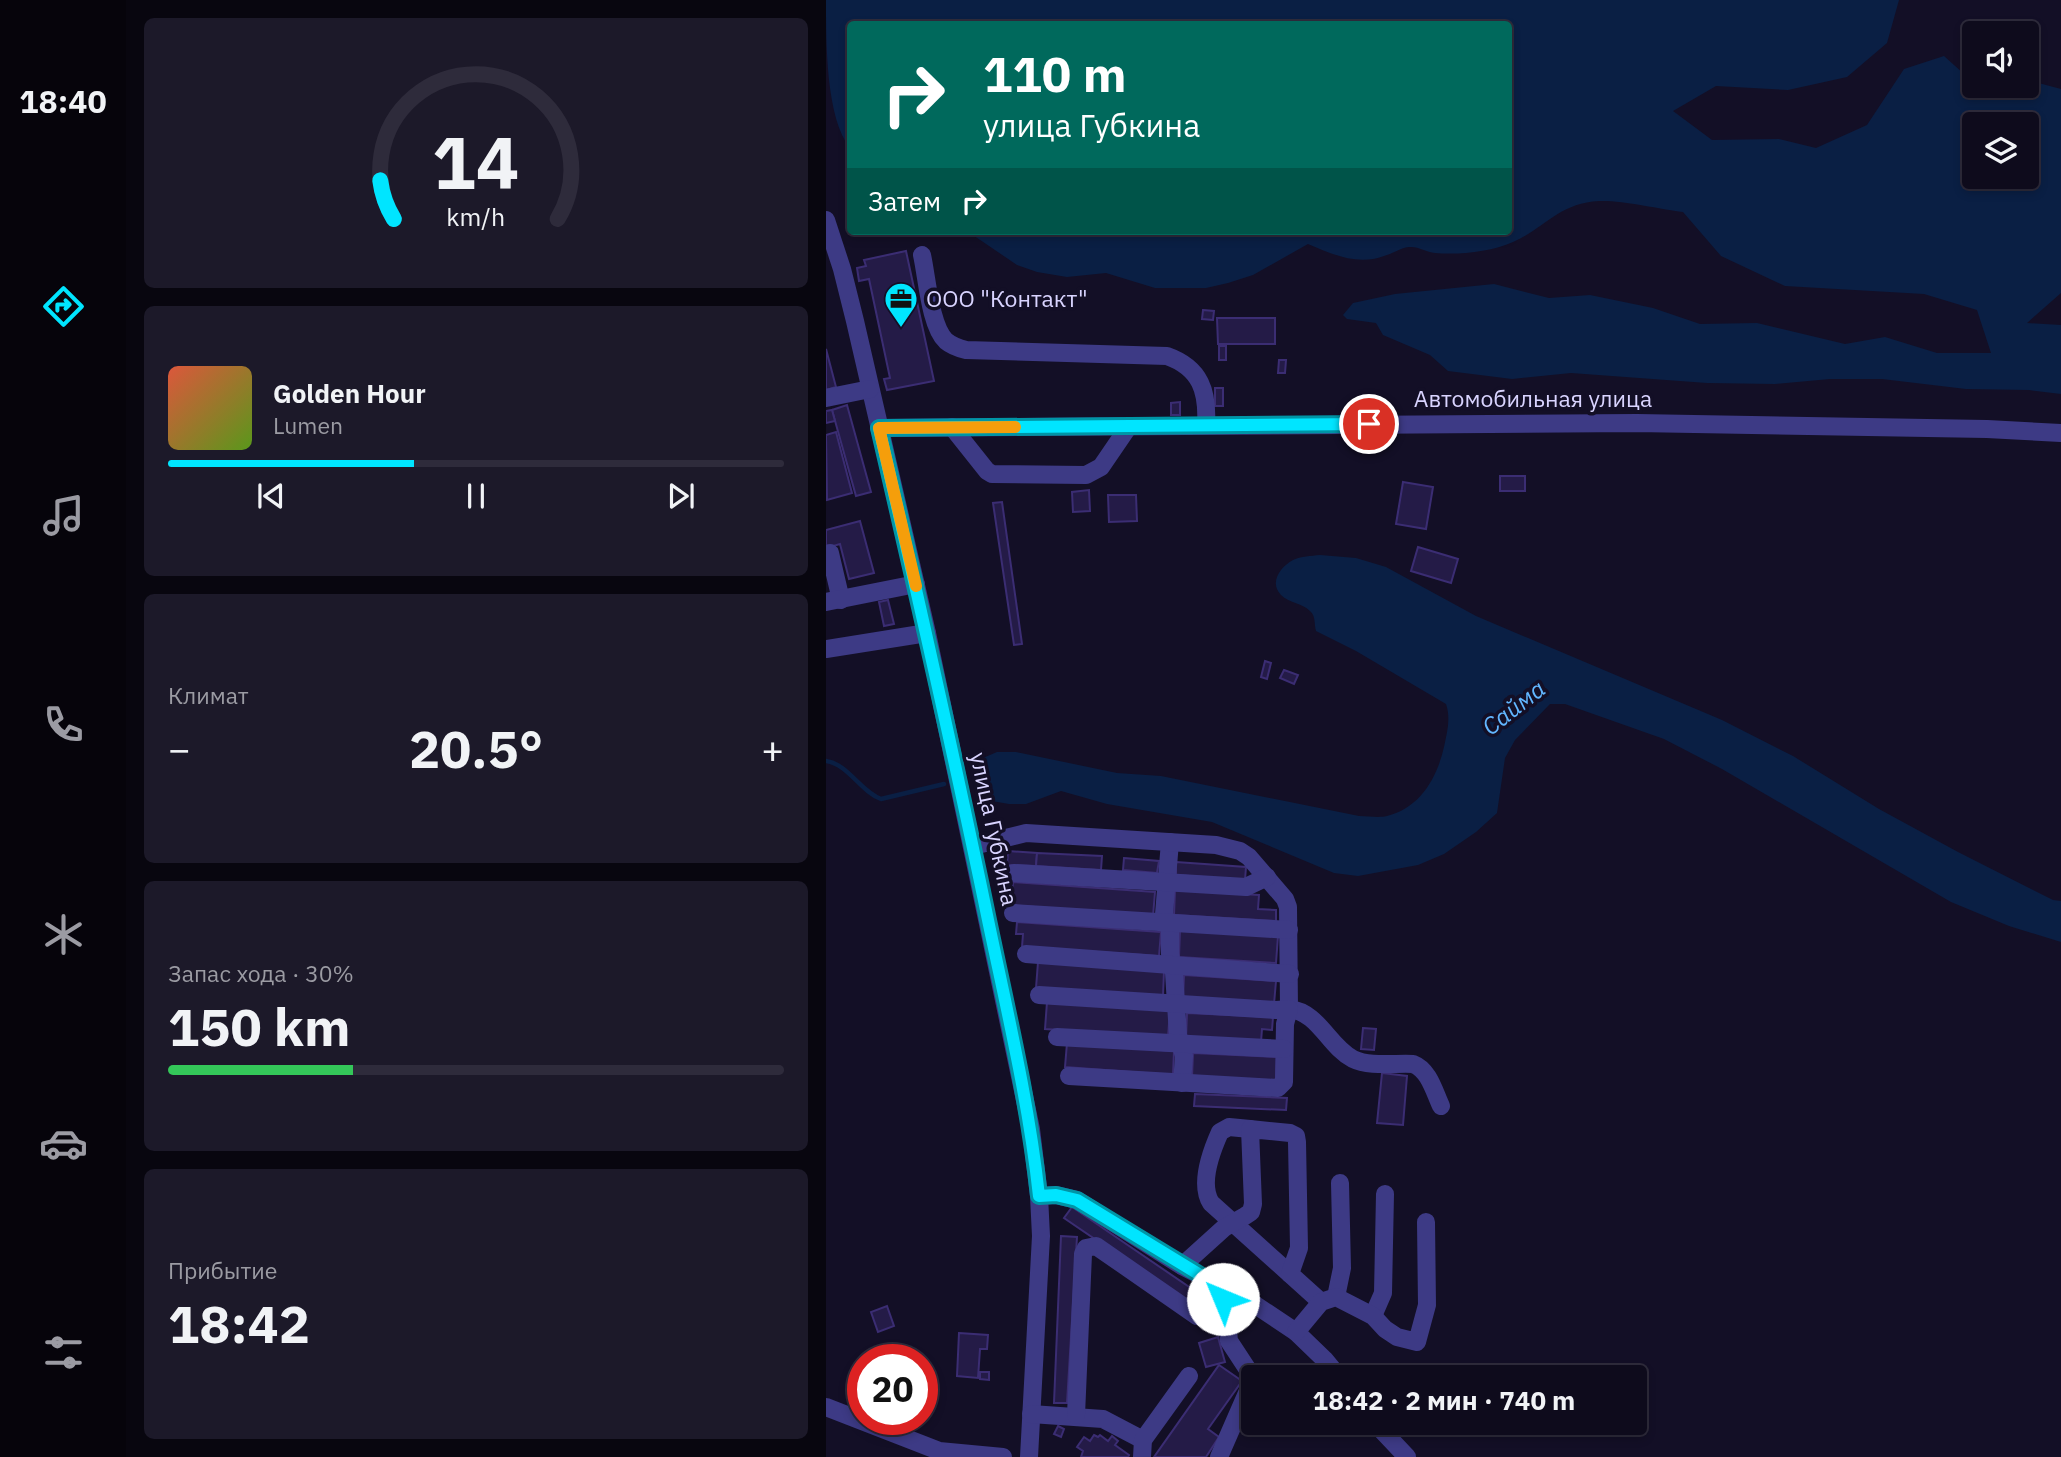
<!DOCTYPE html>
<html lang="ru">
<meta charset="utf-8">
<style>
body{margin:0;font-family:"IBM Plex Sans",sans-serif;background:#1c1929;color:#f1f3f6;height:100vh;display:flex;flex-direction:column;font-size:26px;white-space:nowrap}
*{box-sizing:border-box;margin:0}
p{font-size:23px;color:#9b9ba3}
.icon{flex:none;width:38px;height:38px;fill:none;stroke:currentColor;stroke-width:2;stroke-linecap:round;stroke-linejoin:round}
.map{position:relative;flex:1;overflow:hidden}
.sheet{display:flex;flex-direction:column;gap:18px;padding:18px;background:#08060f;width:700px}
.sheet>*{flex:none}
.hud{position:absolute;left:21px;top:21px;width:665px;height:214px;border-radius:7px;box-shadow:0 4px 10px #0003,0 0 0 2px #2e2b3b;background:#00695c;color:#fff;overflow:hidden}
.fabs{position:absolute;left:1136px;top:21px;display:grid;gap:14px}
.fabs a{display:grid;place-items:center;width:77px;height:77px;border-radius:7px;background:#0e0b1c;box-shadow:0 4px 10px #0003,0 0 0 2px #2e2b3b;font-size:35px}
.speed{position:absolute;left:21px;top:1344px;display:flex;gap:14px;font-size:35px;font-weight:700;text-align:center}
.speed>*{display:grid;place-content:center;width:91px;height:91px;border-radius:50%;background:#0e0b1c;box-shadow:0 4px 10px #0003,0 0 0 2px #2e2b3b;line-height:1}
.speed .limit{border:10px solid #d22;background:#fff;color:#111}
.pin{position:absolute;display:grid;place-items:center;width:60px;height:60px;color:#fff;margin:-30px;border:4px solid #fff;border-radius:50%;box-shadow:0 2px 7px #0007}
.me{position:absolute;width:77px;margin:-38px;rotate:315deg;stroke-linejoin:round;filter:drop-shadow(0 0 5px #0008)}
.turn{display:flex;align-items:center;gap:24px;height:147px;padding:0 21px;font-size:32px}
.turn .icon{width:91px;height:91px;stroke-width:2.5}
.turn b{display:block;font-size:49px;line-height:60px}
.then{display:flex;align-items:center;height:66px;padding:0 21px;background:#0003;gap:14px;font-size:26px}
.big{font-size:52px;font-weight:700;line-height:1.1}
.sheet .card{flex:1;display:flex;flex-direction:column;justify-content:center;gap:10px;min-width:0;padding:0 24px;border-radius:10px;background:#1c1929}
.sheet .dial{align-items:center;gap:0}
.dial svg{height:182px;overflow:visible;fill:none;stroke:#2e2b3b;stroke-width:7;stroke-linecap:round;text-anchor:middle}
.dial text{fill:#f1f3f6;stroke:none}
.song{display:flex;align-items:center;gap:21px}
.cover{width:84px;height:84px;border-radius:10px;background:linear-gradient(135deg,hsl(10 70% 55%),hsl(90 70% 35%))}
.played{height:7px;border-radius:4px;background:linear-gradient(90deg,#00e5ff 40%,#2e2b3b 40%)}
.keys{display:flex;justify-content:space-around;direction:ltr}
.heat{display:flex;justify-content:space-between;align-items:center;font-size:38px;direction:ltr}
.charge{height:10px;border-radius:5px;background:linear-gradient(90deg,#34c759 30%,#2e2b3b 0)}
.trip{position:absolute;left:415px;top:1365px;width:406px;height:70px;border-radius:7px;background:#0e0b1c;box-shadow:0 4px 10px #0003,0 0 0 2px #2e2b3b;font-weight:700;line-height:70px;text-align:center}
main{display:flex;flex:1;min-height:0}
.tabs{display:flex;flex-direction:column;width:126px;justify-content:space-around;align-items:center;background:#06040b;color:#9b9ba3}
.tabs .icon{width:49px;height:49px}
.tabs .on{color:#00e5ff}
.tabs b{font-size:32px;color:#f1f3f6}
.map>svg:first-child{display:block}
</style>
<main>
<nav class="tabs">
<b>18:40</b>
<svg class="icon on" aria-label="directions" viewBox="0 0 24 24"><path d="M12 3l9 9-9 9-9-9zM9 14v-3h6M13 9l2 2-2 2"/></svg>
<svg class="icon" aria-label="music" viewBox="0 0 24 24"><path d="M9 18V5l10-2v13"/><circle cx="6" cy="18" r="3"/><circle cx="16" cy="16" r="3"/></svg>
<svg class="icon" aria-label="phone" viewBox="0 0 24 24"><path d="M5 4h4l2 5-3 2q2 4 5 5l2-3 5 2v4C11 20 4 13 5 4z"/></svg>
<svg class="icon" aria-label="climate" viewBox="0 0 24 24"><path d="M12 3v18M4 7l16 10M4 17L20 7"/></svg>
<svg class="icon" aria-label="car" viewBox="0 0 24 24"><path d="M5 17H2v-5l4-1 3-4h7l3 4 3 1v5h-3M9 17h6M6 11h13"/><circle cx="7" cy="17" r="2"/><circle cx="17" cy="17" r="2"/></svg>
<svg class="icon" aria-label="filters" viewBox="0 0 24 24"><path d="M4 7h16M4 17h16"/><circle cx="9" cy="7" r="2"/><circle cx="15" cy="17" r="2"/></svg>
</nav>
<section class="sheet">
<div class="card dial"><svg viewBox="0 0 100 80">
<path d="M14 69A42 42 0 1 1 86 69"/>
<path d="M14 69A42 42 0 0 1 8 52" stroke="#00e5ff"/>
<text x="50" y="56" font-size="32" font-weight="700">14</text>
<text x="50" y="72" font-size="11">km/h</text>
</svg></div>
<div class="card">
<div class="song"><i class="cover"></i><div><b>Golden Hour</b><p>Lumen</p></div></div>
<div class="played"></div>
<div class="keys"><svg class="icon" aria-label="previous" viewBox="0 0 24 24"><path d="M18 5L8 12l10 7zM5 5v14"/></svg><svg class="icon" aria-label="pause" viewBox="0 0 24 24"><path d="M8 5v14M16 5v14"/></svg><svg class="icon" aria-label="next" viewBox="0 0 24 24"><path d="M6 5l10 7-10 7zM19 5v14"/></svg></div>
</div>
<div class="card"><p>Климат</p>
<div class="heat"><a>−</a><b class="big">20.5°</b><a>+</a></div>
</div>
<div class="card"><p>Запас хода · 30%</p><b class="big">150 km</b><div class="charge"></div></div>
<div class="card"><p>Прибытие</p><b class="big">18:42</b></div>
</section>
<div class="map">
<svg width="1235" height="1457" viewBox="0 0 1235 1457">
<rect width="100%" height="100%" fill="#130f26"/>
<g fill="#0a1f44" fill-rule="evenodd">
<path d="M 0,0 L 1073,0 L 1061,43 L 1021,77 L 962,90 L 890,86 L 847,111 L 886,140 L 953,139 L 990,148 L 1041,125 L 1078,69 L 1118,56 L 1148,83 L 1148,86 L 1200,86 L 1201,80 L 1235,89 L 1235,293 L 1201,323 L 1235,325 L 1235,394 L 1203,390 L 1140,389 L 1056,379 L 1004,379 L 949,384 L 881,383 L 745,373 L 686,379 L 622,371 L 604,355 L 557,335 L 550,323 L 521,319 L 517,315 L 527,303 L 569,294 L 668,284 L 723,298 L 764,295 L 827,308 L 874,324 L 931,323 L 1019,344 L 1059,337 L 1111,353 L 1165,353 L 1151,310 L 1098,294 L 959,286 L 895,256 L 857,212 C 834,209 795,200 773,201 C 733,203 719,228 687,242 C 665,252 633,255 609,253 C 600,252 592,246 583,247 C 574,248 566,254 558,256 C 531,266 506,254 482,244 L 427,275 L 402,283 L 380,288 L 329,288 L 280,273 L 241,277 L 211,272 L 191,265 L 141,231 L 682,231 L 682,24 L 24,24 L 24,148 C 0,118 0,44 0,0 ZM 1148,124 L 1200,124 L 1200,177 L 1148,177 Z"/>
<path d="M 494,555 L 530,558 L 560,567 L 650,616 L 896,720 L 967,756 L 1053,809 L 1132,852 L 1227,900 L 1235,901 L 1235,942 L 1183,926 L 1125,902 L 896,769 L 838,739 L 739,704 L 724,704 L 689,740 L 679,758 L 671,813 L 650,832 L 618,854 L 592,865 L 532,876 L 508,873 L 386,822 L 281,804 L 235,791 L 200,804 L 183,804 L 166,801 L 155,793 L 147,777 L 150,767 L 157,758 L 171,752 L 190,752 L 291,773 L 335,776 L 533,816 C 542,816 553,818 561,816 C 594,808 611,778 618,747 C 621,732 625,719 620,704 L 530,651 L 490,631 C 488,624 490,616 484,611 C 476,603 463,603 455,595 C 443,583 454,567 467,560 C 475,556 485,556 494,555 Z"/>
</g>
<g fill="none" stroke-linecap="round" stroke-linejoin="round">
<path stroke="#0a1f44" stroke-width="4.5" d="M 0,761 C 22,764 34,791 55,799 L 118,784"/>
</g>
<g fill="#241b47" stroke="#3b2d73" stroke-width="2">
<path d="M 80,251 L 108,381 L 61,390 L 58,379 L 64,378 L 43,279 L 33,281 L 31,268 L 40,266 L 38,260 Z"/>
<path d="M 377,310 L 388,311 L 387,320 L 376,319 Z"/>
<path d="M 391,318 L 449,318 L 449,344 L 392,344 Z"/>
<rect x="393" y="346" width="7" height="14"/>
<path d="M 0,349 L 10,387 L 0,390 Z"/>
<path d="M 453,360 L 460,360 L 459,373 L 452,373 Z"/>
<rect x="389" y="388" width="8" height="18"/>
<path d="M 354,402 L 354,415 L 345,415 L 345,403 Z"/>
<path d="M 21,405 L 45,492 L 30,496 L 6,410 Z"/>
<path d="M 6,410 L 9,421 L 0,423 L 0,411 Z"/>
<path d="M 10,432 L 26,493 L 1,500 L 0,435 Z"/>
<rect x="674" y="476" width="25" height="15"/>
<path d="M 577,482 L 607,487 L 600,529 L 570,524 Z"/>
<path d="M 263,490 L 264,511 L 247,512 L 246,492 Z"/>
<path d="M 282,495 L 310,495 L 311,521 L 283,522 Z"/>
<path d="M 176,502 L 196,644 L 188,645 L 167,503 Z"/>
<path d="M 34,521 L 48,573 L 23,579 L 14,544 L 0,548 L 0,530 Z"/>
<path d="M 592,547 L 632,559 L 625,583 L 585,571 Z"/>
<path d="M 62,600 L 68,624 L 58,626 L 53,602 Z"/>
<path d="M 439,661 L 445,663 L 441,679 L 435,677 Z"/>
<path d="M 458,670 L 472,675 L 468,684 L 454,678 Z"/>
<path d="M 182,851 L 211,853 L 210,866 L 181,865 Z"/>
<path d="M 211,853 L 276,856 L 275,870 L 210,866 Z"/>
<path d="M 298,858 L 333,861 L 331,873 L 297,870 Z"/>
<path d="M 350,862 L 420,867 L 419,880 L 350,875 Z"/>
<path d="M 187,882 L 329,892 L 327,916 L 185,905 Z"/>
<path d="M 349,890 L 433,895 L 432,909 L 450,910 L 450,921 L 348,915 Z"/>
<path d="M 191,922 L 335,932 L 333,956 L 196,947 L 197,934 L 190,934 Z"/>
<path d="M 354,930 L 452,936 L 450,963 L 353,957 Z"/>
<path d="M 212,962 L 338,971 L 337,996 L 210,988 Z"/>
<path d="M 358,975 L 450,981 L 448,1004 L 357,999 Z"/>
<path d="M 221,1002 L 344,1010 L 342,1037 L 219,1029 Z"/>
<path d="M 361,1013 L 447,1017 L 446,1030 L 436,1029 L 435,1042 L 360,1038 Z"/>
<path d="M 537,1028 L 550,1029 L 548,1050 L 535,1049 Z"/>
<path d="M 241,1043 L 348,1051 L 347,1075 L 239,1067 Z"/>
<path d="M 367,1053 L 451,1057 L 450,1081 L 366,1077 Z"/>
<path d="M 556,1073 L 581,1076 L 577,1125 L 551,1123 Z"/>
<path d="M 369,1094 L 461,1098 L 460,1110 L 368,1106 Z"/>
<path d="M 246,1207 L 394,1308 L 386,1319 L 238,1218 Z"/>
<path d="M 235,1236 L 251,1237 L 241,1403 L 228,1403 Z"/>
<path d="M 61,1306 L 68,1326 L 52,1332 L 45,1312 Z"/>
<path d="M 133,1333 L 162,1335 L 161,1349 L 154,1349 L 152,1378 L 131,1376 Z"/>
<path d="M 392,1337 L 399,1362 L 380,1367 L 373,1343 Z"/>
<path d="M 393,1365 L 416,1381 L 382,1429 L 393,1437 L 380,1457 L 328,1457 Z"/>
<path d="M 154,1372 L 163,1372 L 163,1380 L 154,1379 Z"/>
<path d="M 232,1426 L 238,1429 L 235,1437 L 228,1434 Z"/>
<path d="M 268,1435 L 272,1437 L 274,1435 L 282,1441 L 286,1436 L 292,1441 L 289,1445 L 303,1455 L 302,1457 L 255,1457 L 257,1451 L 251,1447 L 258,1437 L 264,1441 Z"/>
</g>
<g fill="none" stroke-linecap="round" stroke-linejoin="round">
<g stroke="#3d3a85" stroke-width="18">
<path d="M 0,220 L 16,269 L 29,321 L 101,633 L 205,1129 L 213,1196 L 215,1236 L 203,1457"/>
<path d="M 96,255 C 101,277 104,326 120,341 C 126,346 132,348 140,350 L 341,356 C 375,368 382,392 380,425"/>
<path d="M 0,398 L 44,389"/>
<path d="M 126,427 L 161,471 L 166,474 L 260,475 L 275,467 L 303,426"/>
<path d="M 53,428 L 811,423 L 1161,429 L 1235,433"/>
<path d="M 4,553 L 15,600"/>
<path d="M 0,602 L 90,584"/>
<path d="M 0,649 L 101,633"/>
<path d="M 344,842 L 338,914 L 344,931 L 344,954 L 348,973 L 352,1035 L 358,1056 L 356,1083"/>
<path d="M 147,846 L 200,833 L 390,845 L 414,851 L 423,857 L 459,899 L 462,907 L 463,1009 C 493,1012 502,1046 527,1059 C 543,1067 569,1063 587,1064 C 603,1070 608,1091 615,1106"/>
<path d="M 188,873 L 420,887 L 441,877"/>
<path d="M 187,913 L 463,930"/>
<path d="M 200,954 L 464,974"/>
<path d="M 213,995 L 450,1010 L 463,1009 L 459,1024 L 458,1082 L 452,1088 L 243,1076"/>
<path d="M 231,1037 L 458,1049"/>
<path d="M 424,1129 L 403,1127 L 394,1132 C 385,1152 373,1184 385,1203 L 464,1274"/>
<path d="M 213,1196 L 230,1195 L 251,1200 L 356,1266 L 422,1300 L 470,1332 L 499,1360 L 513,1377"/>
<path d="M 356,1266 L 398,1228 L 419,1216 L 425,1212 L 427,1204 L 424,1129 L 464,1133 L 470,1136 L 471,1142 L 473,1248 L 464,1274 L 495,1302"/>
<path d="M 389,1284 L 400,1307 L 403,1341 L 424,1373 L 424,1386 L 393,1457"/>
<path d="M 510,1297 L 516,1268 L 514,1183"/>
<path d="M 547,1316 L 557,1293 L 559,1194"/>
<path d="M 470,1332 L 495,1302 L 510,1297 L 547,1316 L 559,1329 L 571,1337 L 591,1342 L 601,1305 L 600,1222"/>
<path d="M 0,1407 L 113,1451 L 177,1457"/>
<path d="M 205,1414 L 277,1419 L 317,1440"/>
<path d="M 250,1415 L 257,1254 L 260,1248 L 270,1246 L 371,1316"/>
<path d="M 549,1423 L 581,1457"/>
<path d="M 316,1457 L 317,1440 L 363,1376"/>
</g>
</g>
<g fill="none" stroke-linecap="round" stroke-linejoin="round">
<defs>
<path id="route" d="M 397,1299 L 389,1284 L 251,1200 L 230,1195 L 213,1196 C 203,1103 181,1011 162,920 C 128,755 91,592 53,428 L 543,424"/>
</defs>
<use href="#route" stroke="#0095a6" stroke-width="18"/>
<use href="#route" stroke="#00e5ff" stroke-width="12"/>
<path stroke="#f59e0b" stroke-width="12" d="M 90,586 L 53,428 L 189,427"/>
</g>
<defs>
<symbol id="office-pin" viewBox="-11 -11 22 30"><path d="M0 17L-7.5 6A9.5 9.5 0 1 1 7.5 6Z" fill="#00e5ff" stroke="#130f26"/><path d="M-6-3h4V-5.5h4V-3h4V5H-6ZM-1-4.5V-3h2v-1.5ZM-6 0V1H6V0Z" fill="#111"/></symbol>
</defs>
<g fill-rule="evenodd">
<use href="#office-pin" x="56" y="280" width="38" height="52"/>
</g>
<g text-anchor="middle" stroke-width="7" stroke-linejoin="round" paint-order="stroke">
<g font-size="23" fill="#d9d4ff" stroke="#130f26" text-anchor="start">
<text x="100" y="307">ООО "Контакт"</text>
</g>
<g font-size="23" fill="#d9d4ff" stroke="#130f26">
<text x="707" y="407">Автомобильная улица</text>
<text transform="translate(168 829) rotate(78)" y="8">улица Губкина</text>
</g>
<g font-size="24" font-style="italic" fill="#62b6ff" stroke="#130f26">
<text transform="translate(688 708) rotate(-38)" y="8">Сайма</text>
</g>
</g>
</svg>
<div class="fabs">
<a><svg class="icon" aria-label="sound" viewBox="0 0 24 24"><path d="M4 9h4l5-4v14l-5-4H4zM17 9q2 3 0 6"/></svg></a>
<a><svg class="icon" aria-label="layers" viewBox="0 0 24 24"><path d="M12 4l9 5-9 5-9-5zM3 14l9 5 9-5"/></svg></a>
</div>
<div class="speed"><div class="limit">20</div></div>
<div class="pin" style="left:543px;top:424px;background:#d93025"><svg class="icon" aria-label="arrive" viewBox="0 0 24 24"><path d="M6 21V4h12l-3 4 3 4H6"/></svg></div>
<svg class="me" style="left:397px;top:1299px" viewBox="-20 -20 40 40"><circle r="19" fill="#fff"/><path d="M0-13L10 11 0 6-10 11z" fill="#00e5ff"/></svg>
<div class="trip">18:42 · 2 мин · 740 m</div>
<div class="hud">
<div class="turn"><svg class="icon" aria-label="right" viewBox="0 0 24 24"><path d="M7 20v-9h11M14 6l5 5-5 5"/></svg><div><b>110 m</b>улица Губкина</div></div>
<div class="then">Затем<svg class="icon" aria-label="right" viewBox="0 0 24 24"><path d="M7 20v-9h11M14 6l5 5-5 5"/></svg></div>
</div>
</div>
</main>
